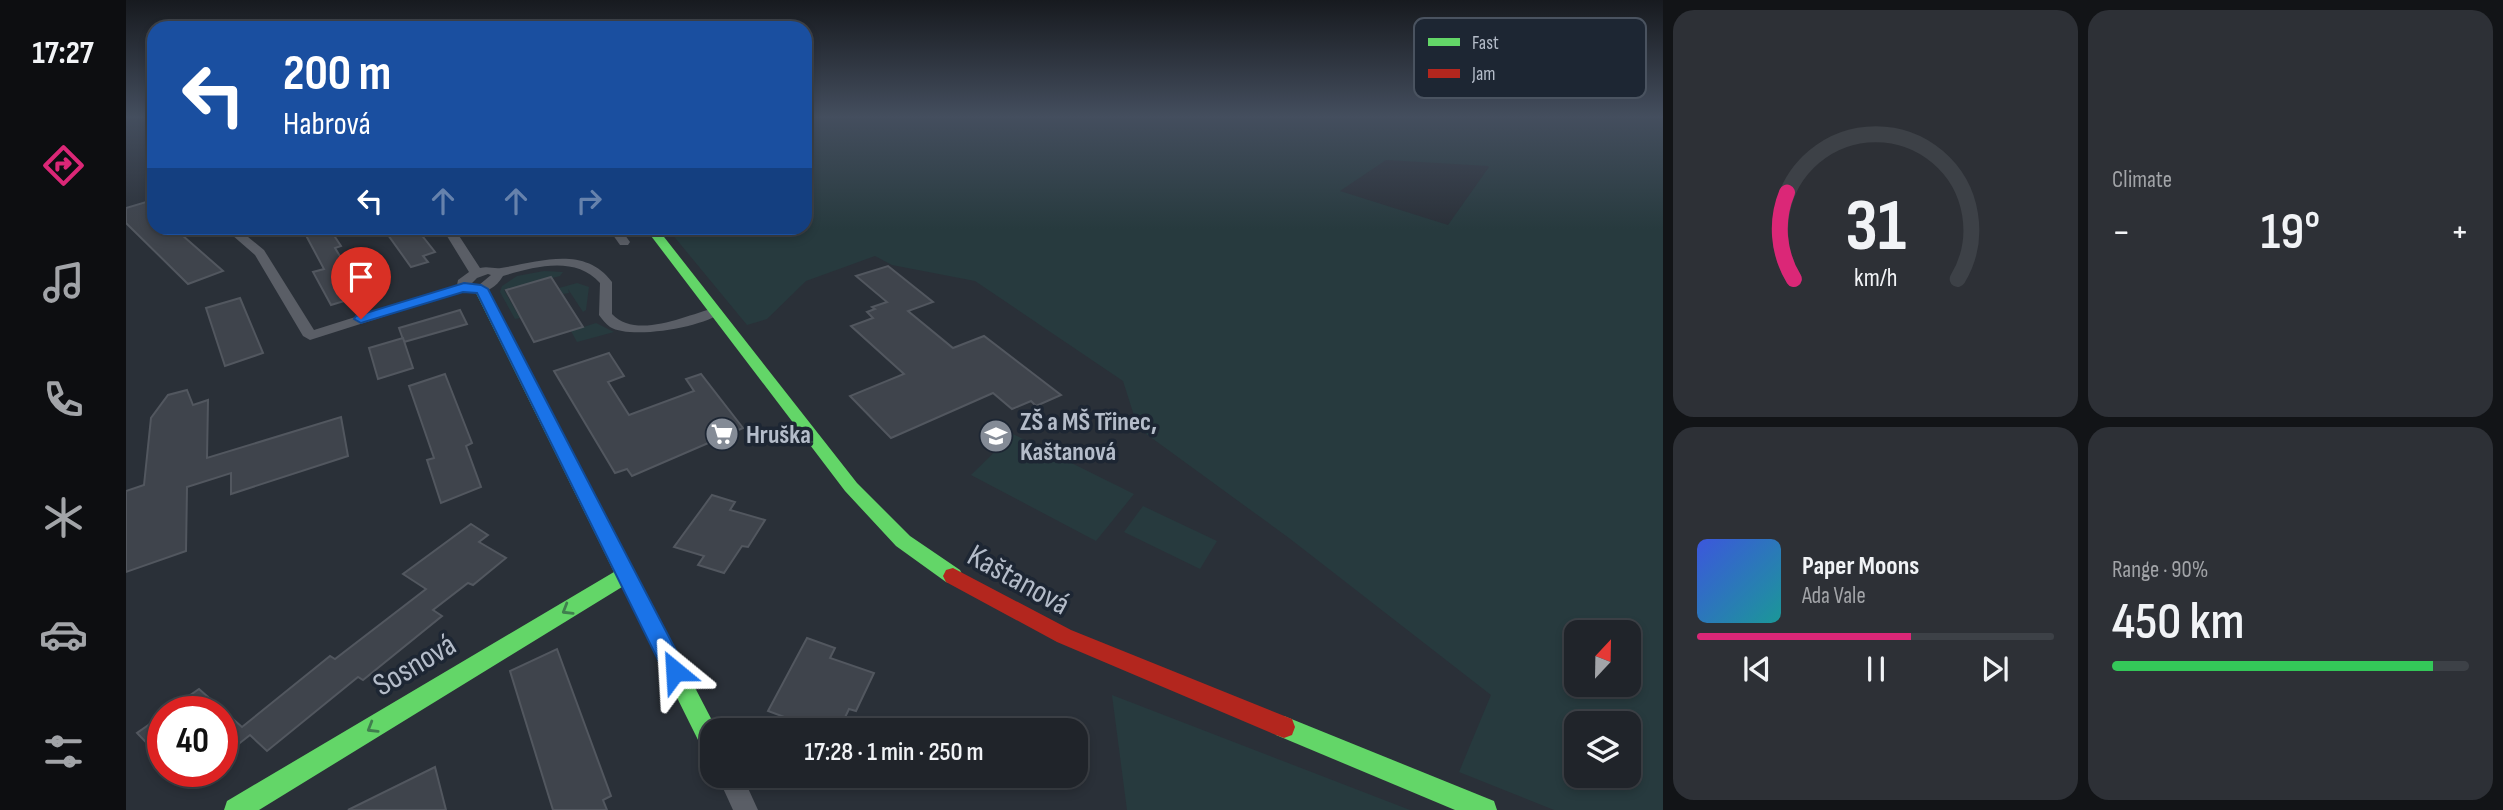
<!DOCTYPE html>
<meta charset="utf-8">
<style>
body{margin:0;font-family:"Sofia Sans Condensed",sans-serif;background:#2d3036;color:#f1f3f6;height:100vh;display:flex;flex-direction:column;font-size:26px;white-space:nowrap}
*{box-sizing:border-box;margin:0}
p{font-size:23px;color:#a2a4a8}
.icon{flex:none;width:38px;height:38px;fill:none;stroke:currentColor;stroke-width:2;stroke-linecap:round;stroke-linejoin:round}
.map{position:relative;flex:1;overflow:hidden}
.details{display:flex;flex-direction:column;gap:10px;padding:10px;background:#121417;width:840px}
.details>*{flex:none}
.guide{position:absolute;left:21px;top:21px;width:665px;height:214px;border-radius:21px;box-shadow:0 4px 10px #0003,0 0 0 2px #3d4147;background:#1a4fa0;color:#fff;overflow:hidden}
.needle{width:46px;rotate:22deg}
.buttons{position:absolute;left:1438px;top:620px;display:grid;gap:14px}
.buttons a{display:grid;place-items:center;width:77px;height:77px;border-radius:14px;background:#20242a;box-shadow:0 4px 10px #0003,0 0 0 2px #3d4147;font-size:35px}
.speed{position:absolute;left:21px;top:696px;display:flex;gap:14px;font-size:35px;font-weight:700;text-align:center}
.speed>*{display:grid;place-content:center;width:91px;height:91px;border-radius:50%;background:#20242a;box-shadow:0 4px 10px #0003,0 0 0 2px #3d4147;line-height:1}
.speed .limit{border:10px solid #d22;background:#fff;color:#111}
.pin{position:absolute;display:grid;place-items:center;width:60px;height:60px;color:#fff;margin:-72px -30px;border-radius:50% 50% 50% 0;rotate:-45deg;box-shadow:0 0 7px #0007}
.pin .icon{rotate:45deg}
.me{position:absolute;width:77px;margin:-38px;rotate:333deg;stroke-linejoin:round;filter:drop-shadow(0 0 5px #0008)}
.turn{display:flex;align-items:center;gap:24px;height:147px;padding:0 21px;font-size:32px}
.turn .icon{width:91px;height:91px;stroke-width:2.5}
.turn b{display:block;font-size:49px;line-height:60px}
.lanes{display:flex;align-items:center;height:66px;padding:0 21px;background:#0003;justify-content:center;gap:35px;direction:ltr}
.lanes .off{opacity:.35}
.big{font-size:52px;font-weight:600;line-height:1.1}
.details .tile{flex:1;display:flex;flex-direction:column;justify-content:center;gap:10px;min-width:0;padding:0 24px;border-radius:21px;background:#2d3036}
.details .dial{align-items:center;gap:0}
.dial svg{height:182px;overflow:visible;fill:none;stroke:#3d4147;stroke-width:7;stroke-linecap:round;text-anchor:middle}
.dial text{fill:#f1f3f6;stroke:none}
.song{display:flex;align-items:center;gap:21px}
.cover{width:84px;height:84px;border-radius:10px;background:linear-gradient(135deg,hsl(230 70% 55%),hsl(180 70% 35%))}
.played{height:7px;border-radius:4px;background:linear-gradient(90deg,#db2777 60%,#3d4147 60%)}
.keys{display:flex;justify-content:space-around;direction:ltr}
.heat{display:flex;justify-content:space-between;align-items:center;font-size:38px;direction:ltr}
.charge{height:10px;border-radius:5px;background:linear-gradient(90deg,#34c759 90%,#3d4147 0)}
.details .tiles{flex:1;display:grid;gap:10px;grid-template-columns:repeat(2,1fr)}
.trip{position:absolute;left:574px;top:718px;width:388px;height:70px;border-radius:21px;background:#20242a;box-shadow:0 4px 10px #0003,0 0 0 2px #3d4147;font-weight:600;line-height:70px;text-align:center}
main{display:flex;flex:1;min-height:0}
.tabs{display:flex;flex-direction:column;width:126px;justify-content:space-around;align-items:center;background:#0d0e11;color:#a2a4a8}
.tabs .icon{width:49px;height:49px}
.tabs .selected{color:#db2777}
.tabs b{font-size:32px;color:#f1f3f6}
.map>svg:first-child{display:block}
</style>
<main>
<nav class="tabs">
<b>17:27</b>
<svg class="icon selected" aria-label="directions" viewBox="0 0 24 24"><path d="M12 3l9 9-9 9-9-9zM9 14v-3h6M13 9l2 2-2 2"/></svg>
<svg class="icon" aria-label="music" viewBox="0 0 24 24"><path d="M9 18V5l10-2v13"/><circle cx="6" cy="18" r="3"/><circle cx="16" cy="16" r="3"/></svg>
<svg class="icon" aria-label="phone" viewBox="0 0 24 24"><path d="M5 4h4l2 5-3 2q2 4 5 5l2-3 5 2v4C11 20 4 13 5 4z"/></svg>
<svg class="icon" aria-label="climate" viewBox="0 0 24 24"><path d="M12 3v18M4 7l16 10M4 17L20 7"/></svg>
<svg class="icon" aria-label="car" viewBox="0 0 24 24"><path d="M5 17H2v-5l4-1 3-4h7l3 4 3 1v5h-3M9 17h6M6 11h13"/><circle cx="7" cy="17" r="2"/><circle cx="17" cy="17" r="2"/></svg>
<svg class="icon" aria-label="filters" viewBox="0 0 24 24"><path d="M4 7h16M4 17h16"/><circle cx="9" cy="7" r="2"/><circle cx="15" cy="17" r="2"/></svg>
</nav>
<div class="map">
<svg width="1537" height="810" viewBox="0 0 1537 810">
<rect width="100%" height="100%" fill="#2a3038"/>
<g fill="#273a3e" fill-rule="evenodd">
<path d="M 679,116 L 1537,116 L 1537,810 L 1428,810 L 1333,772 L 1365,695 L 1163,538 L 1012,428 L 997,381 L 849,281 L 766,265 L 749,256 L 680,281 L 641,319 L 621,325 L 541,228 L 679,228 ZM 1260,160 L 1362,166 L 1363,167 L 1322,225 L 1214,191 ZM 1451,632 L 1503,632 L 1503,684 L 1451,684 ZM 1451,723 L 1503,723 L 1503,775 L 1451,775 Z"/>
<path d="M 418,271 L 437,272 L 434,276 L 378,290 L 394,318 L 389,319 L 374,292 L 376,286 L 391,276 Z"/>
<path d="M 451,283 L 463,287 L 460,310 L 457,312 L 442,289 L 443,293 L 437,294 L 433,288 Z"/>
<path d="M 470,323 L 488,332 L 451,342 L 445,331 Z"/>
<path d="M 887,434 L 1008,494 L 970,541 L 845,475 Z"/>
<path d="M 1017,506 L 1091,541 L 1074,569 L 998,532 Z"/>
<path d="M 986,695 L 1284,810 L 1001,810 Z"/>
</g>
<g fill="#3f444c" stroke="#52575f" stroke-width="2">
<path d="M 20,202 L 28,209 L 28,228 L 48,228 L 97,271 L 62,284 L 0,223 L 0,208 Z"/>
<path d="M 176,228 L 203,228 L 215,246 L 209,248 L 238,295 L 205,305 L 187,272 L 198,269 Z"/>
<path d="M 257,228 L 290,228 L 309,252 L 297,256 L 302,262 L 285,267 Z"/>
<path d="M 762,266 L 807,302 L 782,311 L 827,348 L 858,336 L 935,395 L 910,406 L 905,401 L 886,409 L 867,393 L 765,438 L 724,396 L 778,374 L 725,326 L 747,318 L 741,312 L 749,309 L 746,307 L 761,302 L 730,276 Z"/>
<path d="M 425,277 L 457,327 L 408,342 L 380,290 Z"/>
<path d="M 114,298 L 137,353 L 99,366 L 80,308 Z"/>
<path d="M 334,310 L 341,324 L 278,342 L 273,328 Z"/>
<path d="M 277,338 L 287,368 L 252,379 L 243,348 Z"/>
<path d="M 483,353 L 498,376 L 482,382 L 503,415 L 568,391 L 560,379 L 575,374 L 617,428 L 506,476 L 501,469 L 489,473 L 428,371 Z"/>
<path d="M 319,374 L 346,443 L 340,446 L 355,487 L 315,503 L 301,460 L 308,458 L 283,386 Z"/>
<path d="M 61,390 L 67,405 L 82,400 L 81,458 L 215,417 L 222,456 L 105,494 L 105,473 L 61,487 L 60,551 L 0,572 L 0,491 L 18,485 L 25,418 L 42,395 Z"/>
<path d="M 586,495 L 609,502 L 604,510 L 639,520 L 622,547 L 616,546 L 598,573 L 572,565 L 578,556 L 548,547 Z"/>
<path d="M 345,524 L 362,535 L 353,542 L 380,558 L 347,585 L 342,583 L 307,610 L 316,616 L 237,680 L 232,677 L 141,751 L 124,735 L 96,757 L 96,712 L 40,712 L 73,689 L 116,727 L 204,656 L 209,659 L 300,589 L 277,574 Z"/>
<path d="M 681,638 L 709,648 L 704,658 L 748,673 L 730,711 L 723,709 L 713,730 L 677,730 L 680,725 L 642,711 Z"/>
<path d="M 431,649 L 485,796 L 477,800 L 481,810 L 427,810 L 384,671 Z"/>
<path d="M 37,715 L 37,760 L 11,733 Z"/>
<path d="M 309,767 L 320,810 L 222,810 Z"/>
</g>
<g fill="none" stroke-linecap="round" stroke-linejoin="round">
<g fill="#5a5e66" fill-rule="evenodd">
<path d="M 98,228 L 111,228 L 138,250 L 188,330 L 331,285 L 332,280 L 343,272 L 316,228 L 328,228 L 354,268 C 362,266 368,269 375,268 C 414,262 458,245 486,282 L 486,314 C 511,340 560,315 589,308 L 596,312 C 579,327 505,340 484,327 C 480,324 476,319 473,315 L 474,283 C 449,255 408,267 377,276 C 368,291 355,295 338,291 L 184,340 L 177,336 L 129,255 ZM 362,274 L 365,275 L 353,285 L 344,285 L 351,278 Z"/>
<path d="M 482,228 L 494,228 L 504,242 L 502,245 L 494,245 Z"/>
<path d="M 591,775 L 616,775 L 632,810 L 607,810 Z"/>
</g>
<g fill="#63d668" fill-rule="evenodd">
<path d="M 519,228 L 531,228 L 731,483 L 784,536 L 834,570 L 837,576 L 834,582 L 827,584 L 820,582 L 770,546 L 719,491 Z"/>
<path d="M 355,285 L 362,289 L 591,730 L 586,730 L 586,755 L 578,752 L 496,587 L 133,810 L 98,810 L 101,801 L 488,572 L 348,289 Z"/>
<path d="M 1158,716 L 1368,801 L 1371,810 L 1329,810 L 1150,735 L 1147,727 L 1150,719 Z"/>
</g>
<path fill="#b3261e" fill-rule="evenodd" d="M 827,568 L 945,630 L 1166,719 L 1169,727 L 1166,735 L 1158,738 L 1150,735 L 931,642 L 820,582 L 817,576 L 820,570 Z"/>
</g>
<defs><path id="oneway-chevron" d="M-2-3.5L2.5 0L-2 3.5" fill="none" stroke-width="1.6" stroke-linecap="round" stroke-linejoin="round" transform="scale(1.75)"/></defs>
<g stroke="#407e4e">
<use href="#oneway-chevron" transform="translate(441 610) rotate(149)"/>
<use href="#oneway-chevron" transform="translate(246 728) rotate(149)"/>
</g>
<linearGradient id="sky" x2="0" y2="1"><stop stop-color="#171a1f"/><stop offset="0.51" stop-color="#444e5e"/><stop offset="1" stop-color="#444e5e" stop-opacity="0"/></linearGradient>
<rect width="1537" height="229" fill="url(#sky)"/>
<path fill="#1a73e8" stroke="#114b97" stroke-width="2" d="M 338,283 L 355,285 L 362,289 L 557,664 L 560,671 L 557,678 L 549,681 L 541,678 L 351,293 L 337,292 L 235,323 L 228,319 L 230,316 Z"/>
<defs>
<symbol id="supermarket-disc" viewBox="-11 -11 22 22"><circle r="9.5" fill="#848b96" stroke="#1d2633"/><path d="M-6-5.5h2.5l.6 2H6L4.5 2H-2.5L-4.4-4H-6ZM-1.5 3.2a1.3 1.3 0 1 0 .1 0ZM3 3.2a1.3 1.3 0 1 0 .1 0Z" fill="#fff"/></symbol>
<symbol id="school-disc" viewBox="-11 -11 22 22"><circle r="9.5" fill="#848b96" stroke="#1d2633"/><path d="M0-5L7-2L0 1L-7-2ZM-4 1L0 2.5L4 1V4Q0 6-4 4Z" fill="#fff"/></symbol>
</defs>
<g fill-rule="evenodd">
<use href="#supermarket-disc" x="577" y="415" width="38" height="38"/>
<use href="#school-disc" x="851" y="417" width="38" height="38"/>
</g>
<g text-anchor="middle" stroke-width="7" stroke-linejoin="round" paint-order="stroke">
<g font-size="26" font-weight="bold" fill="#b4bcc9" stroke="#1d2633" text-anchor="start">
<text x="894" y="430">ZŠ a MŠ Třinec,<tspan x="894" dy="30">Kaštanová</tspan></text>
<text x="620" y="443">Hruška</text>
</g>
<g font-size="32" fill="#b4bcc9" stroke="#1d2633">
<text transform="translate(893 579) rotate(29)" y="11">Kaštanová</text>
<text transform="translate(288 664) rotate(-31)" y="11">Sosnová</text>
</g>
</g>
<rect x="1288" y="18" width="232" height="80" rx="10" fill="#1d2633" stroke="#4a5360" stroke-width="2"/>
<rect x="1302" y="38" width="32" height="8" fill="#63d668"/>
<rect x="1302" y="69" width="32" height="9" fill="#b3261e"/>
<g font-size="19" fill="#b4bcc9">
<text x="1346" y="49">Fast</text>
<text x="1346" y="80">Jam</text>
</g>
</svg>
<div class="buttons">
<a><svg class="needle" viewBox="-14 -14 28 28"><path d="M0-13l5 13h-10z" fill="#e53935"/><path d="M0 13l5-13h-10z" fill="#a2a4a8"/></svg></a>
<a><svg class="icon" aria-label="layers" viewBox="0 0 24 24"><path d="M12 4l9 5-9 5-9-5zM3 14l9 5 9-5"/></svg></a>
</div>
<div class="speed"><div class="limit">40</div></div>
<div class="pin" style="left:235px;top:319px;background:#d93025"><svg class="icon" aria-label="arrive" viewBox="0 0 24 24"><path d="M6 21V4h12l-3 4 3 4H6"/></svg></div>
<svg class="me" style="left:549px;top:671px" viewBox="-20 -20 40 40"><path d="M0-17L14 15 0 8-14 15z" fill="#1a73e8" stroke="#fff" stroke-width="4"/></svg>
<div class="trip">17:28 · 1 min · 250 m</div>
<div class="guide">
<div class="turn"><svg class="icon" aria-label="left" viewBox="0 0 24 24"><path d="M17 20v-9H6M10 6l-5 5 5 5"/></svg><div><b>200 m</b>Habrová</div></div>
<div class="lanes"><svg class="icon" aria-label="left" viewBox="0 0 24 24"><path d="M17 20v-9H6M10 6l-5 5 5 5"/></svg><svg class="icon off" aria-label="ahead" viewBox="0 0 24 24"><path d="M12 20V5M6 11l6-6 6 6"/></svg><svg class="icon off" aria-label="ahead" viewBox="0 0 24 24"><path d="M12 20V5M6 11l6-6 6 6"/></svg><svg class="icon off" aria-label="right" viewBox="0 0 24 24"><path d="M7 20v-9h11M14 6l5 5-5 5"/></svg></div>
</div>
</div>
<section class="details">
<div class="tiles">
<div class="tile dial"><svg viewBox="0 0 100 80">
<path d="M14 69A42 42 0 1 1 86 69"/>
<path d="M14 69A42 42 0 0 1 11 31" stroke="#db2777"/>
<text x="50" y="56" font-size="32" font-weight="700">31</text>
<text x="50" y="72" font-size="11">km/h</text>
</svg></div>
<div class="tile"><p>Climate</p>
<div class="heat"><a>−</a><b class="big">19°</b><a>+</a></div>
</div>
<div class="tile">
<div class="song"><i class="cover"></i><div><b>Paper Moons</b><p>Ada Vale</p></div></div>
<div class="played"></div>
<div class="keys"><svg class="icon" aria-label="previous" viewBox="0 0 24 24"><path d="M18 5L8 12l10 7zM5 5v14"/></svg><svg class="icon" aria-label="pause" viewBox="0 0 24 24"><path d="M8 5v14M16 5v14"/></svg><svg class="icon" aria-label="next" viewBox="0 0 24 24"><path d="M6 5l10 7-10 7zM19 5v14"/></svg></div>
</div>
<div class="tile"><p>Range · 90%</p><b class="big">450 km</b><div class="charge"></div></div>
</div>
</section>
</main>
